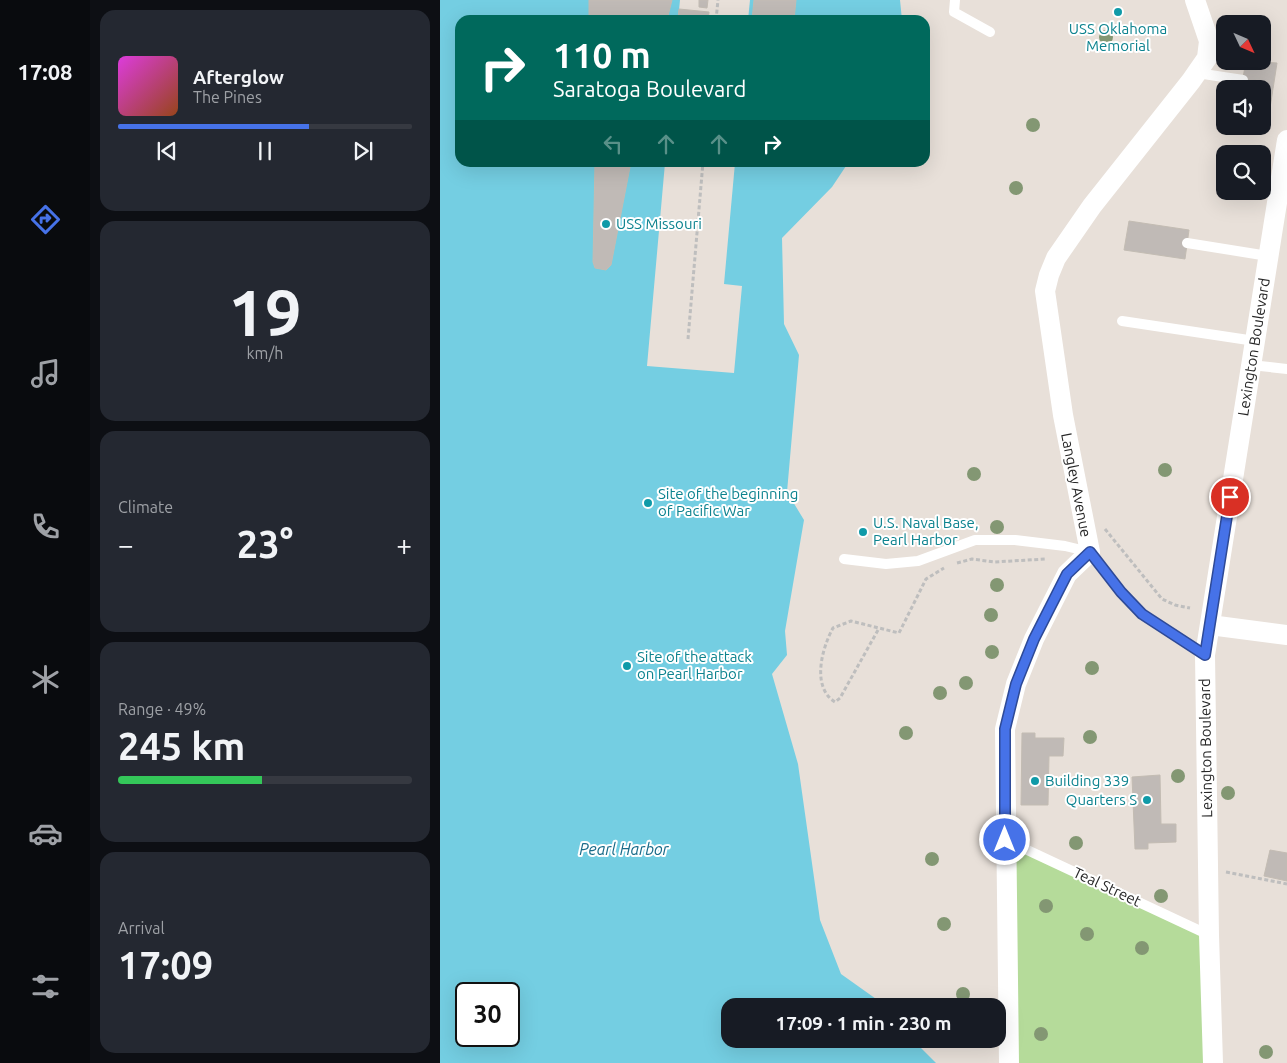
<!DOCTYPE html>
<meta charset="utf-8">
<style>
body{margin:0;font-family:Ubuntu,sans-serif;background:#242831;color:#f1f3f6;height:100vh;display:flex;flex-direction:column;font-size:19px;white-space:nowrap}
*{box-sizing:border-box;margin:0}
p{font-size:16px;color:#9ea1a6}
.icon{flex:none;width:28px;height:28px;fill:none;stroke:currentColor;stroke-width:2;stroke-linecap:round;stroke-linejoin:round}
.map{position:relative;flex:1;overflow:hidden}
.sheet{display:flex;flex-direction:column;gap:10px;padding:10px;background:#0d0f14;width:350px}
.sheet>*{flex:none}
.banner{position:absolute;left:15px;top:15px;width:475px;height:152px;border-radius:15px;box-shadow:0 5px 20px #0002;background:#00695c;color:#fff;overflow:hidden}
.needle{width:32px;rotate:134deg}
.fabs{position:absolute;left:776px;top:15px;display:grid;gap:10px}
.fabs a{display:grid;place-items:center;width:55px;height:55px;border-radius:10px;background:#171b24;box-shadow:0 5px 20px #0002;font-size:25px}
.speed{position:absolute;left:15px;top:982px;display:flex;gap:10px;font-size:25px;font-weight:700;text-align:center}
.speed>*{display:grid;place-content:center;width:65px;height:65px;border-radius:50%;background:#171b24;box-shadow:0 5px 20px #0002;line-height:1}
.speed .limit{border:2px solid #111;border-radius:8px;background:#fff;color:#111}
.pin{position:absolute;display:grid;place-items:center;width:42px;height:42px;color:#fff;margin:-21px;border:2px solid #fff;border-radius:50%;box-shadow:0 1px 5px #0007}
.me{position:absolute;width:55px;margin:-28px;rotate:0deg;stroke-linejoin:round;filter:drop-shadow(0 0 4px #0008)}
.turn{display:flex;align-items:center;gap:18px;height:105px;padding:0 15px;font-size:22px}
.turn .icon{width:65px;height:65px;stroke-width:2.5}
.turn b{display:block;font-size:35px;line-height:42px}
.lanes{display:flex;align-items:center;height:48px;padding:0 15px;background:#0003;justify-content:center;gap:25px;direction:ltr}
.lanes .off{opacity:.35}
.big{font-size:38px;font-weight:700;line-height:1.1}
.sheet .tile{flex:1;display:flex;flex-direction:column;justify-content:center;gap:8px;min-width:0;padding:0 18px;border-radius:15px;background:#242831}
.sheet .dial{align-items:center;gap:0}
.dial b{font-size:65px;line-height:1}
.song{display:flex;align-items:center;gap:15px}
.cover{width:60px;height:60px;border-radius:8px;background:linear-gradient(135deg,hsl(300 70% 55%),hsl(20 70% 35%))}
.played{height:5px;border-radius:2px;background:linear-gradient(90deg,#4672e8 65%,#363941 65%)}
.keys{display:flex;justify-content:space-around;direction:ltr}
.heat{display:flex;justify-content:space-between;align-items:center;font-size:28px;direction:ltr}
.charge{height:8px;border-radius:4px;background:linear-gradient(90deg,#34c759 49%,#363941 0)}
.trip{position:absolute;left:281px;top:998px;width:285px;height:50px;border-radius:15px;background:#171b24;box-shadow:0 5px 20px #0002;font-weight:700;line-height:50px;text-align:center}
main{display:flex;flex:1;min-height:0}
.tab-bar{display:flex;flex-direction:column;width:90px;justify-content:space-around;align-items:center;background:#090b0e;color:#9ea1a6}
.tab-bar .icon{width:35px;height:35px}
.tab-bar .on{color:#4672e8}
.tab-bar b{font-size:22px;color:#f1f3f6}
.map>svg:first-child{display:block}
</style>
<main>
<nav class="tab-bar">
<b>17:08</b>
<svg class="icon on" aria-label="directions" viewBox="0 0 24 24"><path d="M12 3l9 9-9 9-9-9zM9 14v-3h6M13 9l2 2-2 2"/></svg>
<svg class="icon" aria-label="music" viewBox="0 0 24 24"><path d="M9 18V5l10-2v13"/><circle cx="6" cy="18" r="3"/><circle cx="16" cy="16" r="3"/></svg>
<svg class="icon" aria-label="phone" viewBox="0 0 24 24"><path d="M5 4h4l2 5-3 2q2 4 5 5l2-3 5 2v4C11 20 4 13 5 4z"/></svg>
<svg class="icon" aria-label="climate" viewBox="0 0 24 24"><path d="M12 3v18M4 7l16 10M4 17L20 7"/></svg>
<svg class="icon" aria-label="car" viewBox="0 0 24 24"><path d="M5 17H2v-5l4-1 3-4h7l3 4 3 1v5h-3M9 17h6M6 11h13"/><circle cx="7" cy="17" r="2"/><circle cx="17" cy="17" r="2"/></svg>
<svg class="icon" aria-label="filters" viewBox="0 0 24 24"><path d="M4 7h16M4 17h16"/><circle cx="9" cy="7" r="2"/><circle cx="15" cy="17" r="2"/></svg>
</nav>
<section class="sheet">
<div class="tile">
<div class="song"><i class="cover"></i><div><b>Afterglow</b><p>The Pines</p></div></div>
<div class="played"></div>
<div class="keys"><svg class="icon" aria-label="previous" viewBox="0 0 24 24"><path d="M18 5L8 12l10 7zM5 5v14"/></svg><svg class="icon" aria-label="pause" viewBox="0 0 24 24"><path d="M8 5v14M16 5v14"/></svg><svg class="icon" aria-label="next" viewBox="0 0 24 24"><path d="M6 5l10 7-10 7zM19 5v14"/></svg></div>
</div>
<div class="tile dial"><b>19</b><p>km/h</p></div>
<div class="tile"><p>Climate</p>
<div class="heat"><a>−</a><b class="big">23°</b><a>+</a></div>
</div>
<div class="tile"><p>Range · 49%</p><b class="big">245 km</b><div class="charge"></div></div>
<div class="tile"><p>Arrival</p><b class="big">17:09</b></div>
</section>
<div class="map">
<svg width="847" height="1063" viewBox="0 0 847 1063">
<rect width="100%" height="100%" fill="#e8e0d9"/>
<path fill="#b5db9a" d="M 565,840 L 769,935 L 773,1063 L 569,1063 Z"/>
<path fill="#74cee2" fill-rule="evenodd" d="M 0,0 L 460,0 L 462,20 L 20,20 L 20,162 L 408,163 L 392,187 L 342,238 L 344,324 L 359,355 L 347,492 L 364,520 L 345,631 L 347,655 L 332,674 L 358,764 L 380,920 L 401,974 L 446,1006 L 290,1006 L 290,1039 L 472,1039 L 496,1063 L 0,1063 ZM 26,994 L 69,994 L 69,1036 L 26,1036 Z"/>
<g fill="#e8e0d9">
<path d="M 240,0 L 310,0 L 308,20 L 238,20 Z"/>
<path d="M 225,163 L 295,163 L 284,284 L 302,286 L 294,373 L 207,366 Z"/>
</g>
<g fill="#c0bab6" stroke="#c3bcb3">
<path d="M 149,0 L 232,0 L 227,20 L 149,20 Z"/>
<path d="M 259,0 L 268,0 L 267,8 L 259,7 Z"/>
<path d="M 314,0 L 356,0 L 354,20 L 312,20 Z"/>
<path d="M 239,9 L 269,12 L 268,20 L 238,20 Z"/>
<path d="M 806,61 L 837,63 L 830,108 L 822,107 L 822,89 L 801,89 Z"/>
<path d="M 155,162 L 191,162 L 171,265 L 166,270 L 155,268 L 153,262 Z"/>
<path d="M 689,221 L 749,230 L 745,259 L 684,250 Z"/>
<path d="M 582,733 L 595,733 L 595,738 L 624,738 L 623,756 L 609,756 L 608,805 L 581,805 Z"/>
<path d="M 720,775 L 721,824 L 736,824 L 736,842 L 708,843 L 708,849 L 695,849 L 692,777 Z"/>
<path d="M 830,850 L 847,853 L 847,881 L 824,876 Z"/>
</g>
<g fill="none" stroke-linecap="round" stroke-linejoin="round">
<g stroke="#bebebe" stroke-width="3" stroke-dasharray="4 2.5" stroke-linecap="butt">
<path d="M 276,20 L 278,0"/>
<path d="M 248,339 L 263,162"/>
<path d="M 665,529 L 722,599 L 735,605 L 750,608"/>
<path d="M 517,563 L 532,559 L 554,562 L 605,559"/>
<path d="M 438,630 L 400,698 L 395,702 C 371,687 382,648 393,628 L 411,621 L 459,633 L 486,579 L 504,568"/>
<path d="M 786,872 L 847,884"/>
</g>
<g stroke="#fff" stroke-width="10">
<path d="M 515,0 L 514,12 L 550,32"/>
<path d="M 757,73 L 803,80"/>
<path d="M 747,243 L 828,256"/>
<path d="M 682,321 L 815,341"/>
<path d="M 811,365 L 847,369"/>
<path d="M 404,559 L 446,564 L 478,561 L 535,540 L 575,540 L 625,546 L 650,552 L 681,592 L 703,614 L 765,655"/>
<path d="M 566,840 L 769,935"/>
</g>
<g stroke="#fff" stroke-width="20">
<path d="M 770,625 L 847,635"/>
<path d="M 569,1063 L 565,729 L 576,684 L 594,639 L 627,574 L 650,552 L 623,415 L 605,291 L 609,275 L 616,258 L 652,206 L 751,81 L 767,58 L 769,41 L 755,0"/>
<path d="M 773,1063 L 769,935 L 765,655 L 847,140"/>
</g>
</g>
<g fill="#839773">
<circle cx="666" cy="37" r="7"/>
<circle cx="593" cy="125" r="7"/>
<circle cx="576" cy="188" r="7"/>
<circle cx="725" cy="470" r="7"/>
<circle cx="534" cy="474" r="7"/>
<circle cx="557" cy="527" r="7"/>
<circle cx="557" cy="585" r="7"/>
<circle cx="551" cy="615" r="7"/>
<circle cx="552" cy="652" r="7"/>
<circle cx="652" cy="668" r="7"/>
<circle cx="526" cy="683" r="7"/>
<circle cx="500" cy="693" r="7"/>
<circle cx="466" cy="733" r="7"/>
<circle cx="650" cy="737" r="7"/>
<circle cx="738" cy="776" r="7"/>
<circle cx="788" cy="793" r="7"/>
<circle cx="636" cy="843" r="7"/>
<circle cx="492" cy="859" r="7"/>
<circle cx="721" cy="896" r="7"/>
<circle cx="606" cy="906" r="7"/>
<circle cx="504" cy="924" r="7"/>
<circle cx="647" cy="934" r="7"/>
<circle cx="702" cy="948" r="7"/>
<circle cx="523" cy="994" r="7"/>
<circle cx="601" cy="1034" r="7"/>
<circle cx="826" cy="1052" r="7"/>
</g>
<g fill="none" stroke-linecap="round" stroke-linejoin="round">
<defs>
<path id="route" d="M 565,840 L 565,729 L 576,684 L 594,639 L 627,574 L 650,552 L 681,592 L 702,614 L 765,655 L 790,497"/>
</defs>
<use href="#route" stroke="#2e4a97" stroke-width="12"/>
<use href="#route" stroke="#4672e8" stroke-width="9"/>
</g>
<g fill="#0f9aa8" stroke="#fff" stroke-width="2">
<circle cx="678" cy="12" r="5"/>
<circle cx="166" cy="224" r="5"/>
<circle cx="208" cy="503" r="5"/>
<circle cx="423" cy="532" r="5"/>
<circle cx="187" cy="666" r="5"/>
<circle cx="595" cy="781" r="5"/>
<circle cx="707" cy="800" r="5"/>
</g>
<g text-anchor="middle" stroke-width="4" stroke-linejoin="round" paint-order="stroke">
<g font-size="15" fill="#0d838f" stroke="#fff" text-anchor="start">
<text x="678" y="34" text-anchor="middle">USS Oklahoma<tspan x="678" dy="17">Memorial</tspan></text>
<text x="176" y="229">USS Missouri</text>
<text x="218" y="499">Site of the beginning<tspan x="218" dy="17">of Pacific War</tspan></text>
<text x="433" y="528">U.S. Naval Base,<tspan x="433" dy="17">Pearl Harbor</tspan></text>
<text x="197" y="662">Site of the attack<tspan x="197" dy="17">on Pearl Harbor</tspan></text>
<text x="605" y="786">Building 339</text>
<text x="697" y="805" text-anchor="end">Quarters S</text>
</g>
<g font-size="15" fill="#272727" stroke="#fff">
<text transform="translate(814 347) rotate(-81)" y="5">Lexington Boulevard</text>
<text transform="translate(636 485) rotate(79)" y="5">Langley Avenue</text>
<text transform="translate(766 748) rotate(-91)" y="5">Lexington Boulevard</text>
<text transform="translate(667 887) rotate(25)" y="5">Teal Street</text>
</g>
<g font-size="16" font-style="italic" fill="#196b89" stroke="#fff">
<text x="184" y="855">Pearl Harbor</text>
</g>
</g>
</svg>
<div class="fabs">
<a><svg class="needle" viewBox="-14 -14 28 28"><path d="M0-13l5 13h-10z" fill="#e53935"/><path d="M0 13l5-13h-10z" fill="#9ea1a6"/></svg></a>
<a><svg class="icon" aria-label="sound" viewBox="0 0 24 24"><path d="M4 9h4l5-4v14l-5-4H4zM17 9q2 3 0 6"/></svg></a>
<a><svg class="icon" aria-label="search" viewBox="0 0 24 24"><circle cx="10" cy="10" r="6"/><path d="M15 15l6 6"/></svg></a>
</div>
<div class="speed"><div class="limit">30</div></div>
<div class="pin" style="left:790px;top:497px;background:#d93025"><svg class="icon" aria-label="arrive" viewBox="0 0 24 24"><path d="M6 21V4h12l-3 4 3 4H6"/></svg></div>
<svg class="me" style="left:565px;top:840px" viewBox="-20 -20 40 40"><circle r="17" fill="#4672e8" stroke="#fff" stroke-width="3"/><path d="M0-11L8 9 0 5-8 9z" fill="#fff"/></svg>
<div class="trip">17:09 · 1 min · 230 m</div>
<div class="banner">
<div class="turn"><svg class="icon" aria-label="right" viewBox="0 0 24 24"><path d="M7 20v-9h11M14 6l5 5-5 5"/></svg><div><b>110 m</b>Saratoga Boulevard</div></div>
<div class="lanes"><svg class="icon off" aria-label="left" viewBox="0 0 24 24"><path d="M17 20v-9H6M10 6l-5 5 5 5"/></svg><svg class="icon off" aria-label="ahead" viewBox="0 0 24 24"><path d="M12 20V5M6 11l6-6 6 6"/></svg><svg class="icon off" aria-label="ahead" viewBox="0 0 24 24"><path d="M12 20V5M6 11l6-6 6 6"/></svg><svg class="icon" aria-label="right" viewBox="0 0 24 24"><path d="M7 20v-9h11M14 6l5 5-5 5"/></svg></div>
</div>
</div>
</main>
